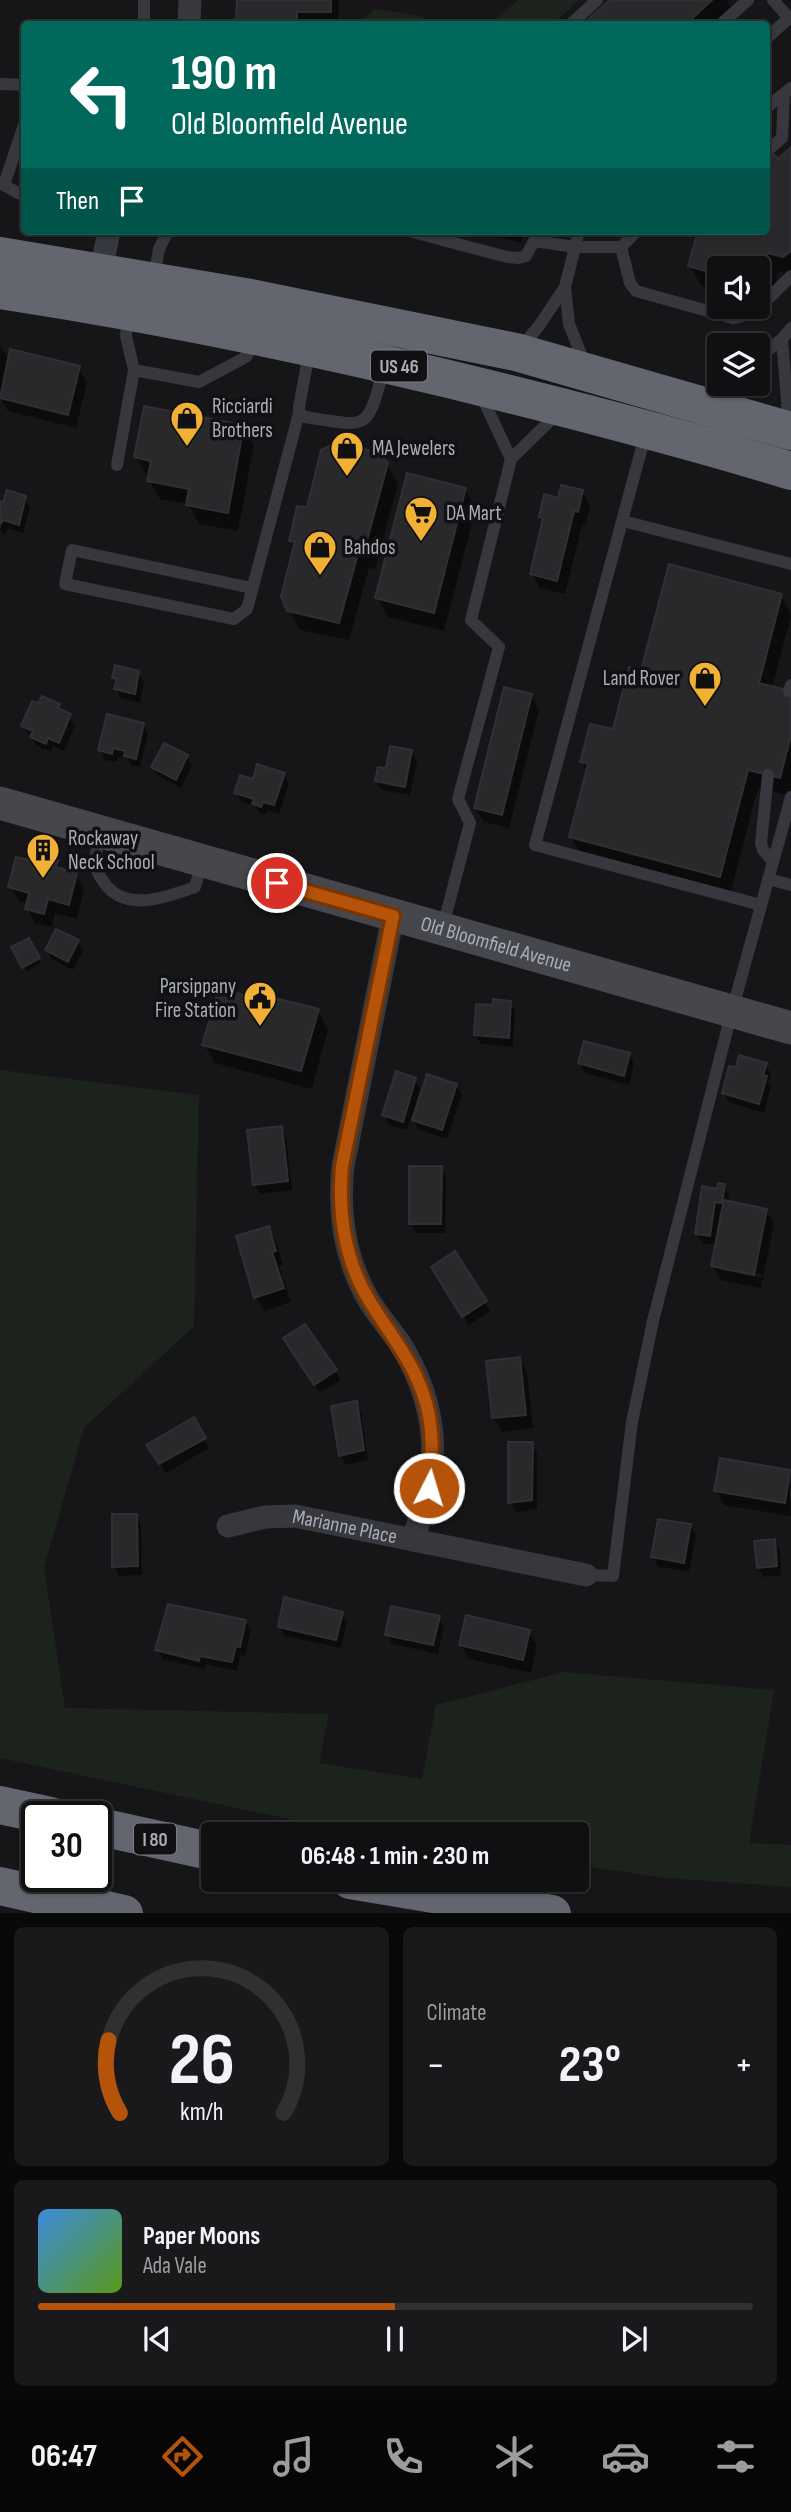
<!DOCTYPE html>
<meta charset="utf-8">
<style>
body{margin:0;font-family:"Sofia Sans Condensed",sans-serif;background:#19191b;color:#f1f3f6;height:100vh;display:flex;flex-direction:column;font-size:26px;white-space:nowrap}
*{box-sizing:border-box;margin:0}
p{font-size:23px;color:#9c9d9f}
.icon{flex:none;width:38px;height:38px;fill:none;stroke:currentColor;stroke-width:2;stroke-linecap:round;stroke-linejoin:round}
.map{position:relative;height:1913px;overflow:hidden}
.details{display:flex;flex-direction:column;gap:14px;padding:14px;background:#09090a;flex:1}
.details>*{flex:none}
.banner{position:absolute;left:21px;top:21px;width:749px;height:214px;border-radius:7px;box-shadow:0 2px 5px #0004,0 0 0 2px #303032;background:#00695c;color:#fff;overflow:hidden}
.controls{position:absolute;left:707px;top:256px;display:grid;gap:14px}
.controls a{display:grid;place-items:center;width:63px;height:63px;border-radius:7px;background:#101012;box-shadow:0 2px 5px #0004,0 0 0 2px #303032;font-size:35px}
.speed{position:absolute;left:21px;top:1801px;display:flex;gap:14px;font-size:35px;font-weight:700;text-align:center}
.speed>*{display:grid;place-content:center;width:91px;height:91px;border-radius:50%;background:#101012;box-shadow:0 2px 5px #0004,0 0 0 2px #303032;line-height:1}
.speed .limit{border:4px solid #111;border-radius:10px;background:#fff;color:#111}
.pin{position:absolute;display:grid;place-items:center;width:60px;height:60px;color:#fff;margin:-30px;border:4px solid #fff;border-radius:50%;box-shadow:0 2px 7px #0007}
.me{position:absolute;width:77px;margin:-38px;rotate:5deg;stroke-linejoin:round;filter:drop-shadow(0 0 5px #0008)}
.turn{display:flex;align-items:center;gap:24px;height:147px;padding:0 35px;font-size:32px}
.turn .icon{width:91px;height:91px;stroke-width:2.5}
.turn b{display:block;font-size:49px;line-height:60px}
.then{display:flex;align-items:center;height:66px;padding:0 35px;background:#0003;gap:14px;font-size:26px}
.big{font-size:52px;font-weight:700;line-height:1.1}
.details .widget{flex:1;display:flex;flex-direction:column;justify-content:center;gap:10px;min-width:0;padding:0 24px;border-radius:10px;background:#19191b}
.details .dial{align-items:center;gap:0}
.dial svg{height:182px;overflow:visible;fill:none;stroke:#303032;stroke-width:7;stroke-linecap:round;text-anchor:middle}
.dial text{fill:#f1f3f6;stroke:none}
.song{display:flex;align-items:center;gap:21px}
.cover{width:84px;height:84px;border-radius:10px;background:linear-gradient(135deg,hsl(210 70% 55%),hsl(90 70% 35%))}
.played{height:7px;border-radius:4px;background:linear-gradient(90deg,#b45309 50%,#303032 50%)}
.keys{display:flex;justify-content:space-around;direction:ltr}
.heat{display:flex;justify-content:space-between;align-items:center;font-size:38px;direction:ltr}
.details .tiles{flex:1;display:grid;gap:14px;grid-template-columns:1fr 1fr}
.widget:last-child{grid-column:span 2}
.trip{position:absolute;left:201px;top:1822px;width:388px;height:70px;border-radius:7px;background:#101012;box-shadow:0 2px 5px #0004,0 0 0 2px #303032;font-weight:700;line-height:70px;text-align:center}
.tabs{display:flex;height:112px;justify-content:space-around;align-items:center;background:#060607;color:#9c9d9f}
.tabs .icon{width:49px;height:49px}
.tabs .selected{color:#b45309}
.tabs b{font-size:32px;color:#f1f3f6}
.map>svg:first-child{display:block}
</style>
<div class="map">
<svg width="791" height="1914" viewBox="0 0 791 1914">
<rect width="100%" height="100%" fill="#161618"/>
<g fill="#1c231d">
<path d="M 518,0 L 579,0 L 553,24 L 490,24 Z"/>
<path d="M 374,9 L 421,16 L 433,24 L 358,24 Z"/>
<path d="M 0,1070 L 199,1095 L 194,1326 L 84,1428 L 44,1567 L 65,1708 L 329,1714 L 319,1763 L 422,1779 L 436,1705 L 564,1672 L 774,1690 L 749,1843 L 791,1845 L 791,1887 L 666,1878 L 578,1865 L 578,1834 L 375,1834 L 326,1827 L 0,1758 Z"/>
</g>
<g fill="#0007" fill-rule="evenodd">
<path d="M 239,0 L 339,0 L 338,24 L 225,24 L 238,24 Z"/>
<path d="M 613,0 L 727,0 L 732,9 L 716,24 L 586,24 Z"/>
<path d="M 24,149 L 24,165 L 21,159 Z"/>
<path d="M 791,150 L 791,275 L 779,271 L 769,304 L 758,301 L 758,268 L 719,268 L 719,290 L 701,285 L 690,266 L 699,234 L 697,231 L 766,231 L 778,161 Z"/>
<path d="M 478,231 L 524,231 L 521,243 Z"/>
<path d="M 0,345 L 9,359 L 79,368 L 87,382 L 76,428 L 8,411 L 0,397 Z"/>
<path d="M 243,426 L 254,445 L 238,531 L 199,524 L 188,504 L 160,499 L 149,480 L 150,476 L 147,476 L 136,457 Z"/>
<path d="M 387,464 L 398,484 L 375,569 L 369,568 L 349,640 L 300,630 L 289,610 L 295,549 L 291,541 L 308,509 Z"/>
<path d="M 465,490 L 476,508 L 444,631 L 388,617 L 377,598 Z"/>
<path d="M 582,491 L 590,506 L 585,526 L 582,525 L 565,594 L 540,588 L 532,574 L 544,523 L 540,517 L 559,500 Z"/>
<path d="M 24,498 L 30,507 L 23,533 L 8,528 L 6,534 L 1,532 L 0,503 Z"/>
<path d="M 781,595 L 791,616 L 772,688 L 791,693 L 791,792 L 790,796 L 758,788 L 730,895 L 582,856 L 571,837 L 588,772 L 582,762 L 614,732 L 642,672 Z"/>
<path d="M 138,673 L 144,682 L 140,703 L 121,698 L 116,689 L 117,683 L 114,677 Z"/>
<path d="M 531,695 L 539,710 L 509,828 L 484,822 L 475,808 Z"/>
<path d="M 59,705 L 75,725 L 64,751 L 53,746 L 51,752 L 37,746 L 23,726 Z"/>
<path d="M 143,725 L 148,734 L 140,767 L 131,765 L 128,759 L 118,757 L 117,762 L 105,760 L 100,750 Z"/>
<path d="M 411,752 L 417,761 L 410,795 L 382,790 L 376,781 Z"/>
<path d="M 187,757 L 192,766 L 181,788 L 158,776 L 153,767 Z"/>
<path d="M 283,774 L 289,783 L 279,814 L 268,810 L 266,815 L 260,813 L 256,807 L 242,802 L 236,793 L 254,781 Z"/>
<path d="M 57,861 L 62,871 L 76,875 L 84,889 L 77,919 L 55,913 L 52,927 L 35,923 L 27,908 L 28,904 L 19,901 L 10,887 L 40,864 Z"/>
<path d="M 28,940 L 41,963 L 26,971 L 13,948 Z"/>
<path d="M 77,941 L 83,951 L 73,970 L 53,960 L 47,950 Z"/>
<path d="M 259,1001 L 265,1012 L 273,1014 L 318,1011 L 328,1030 L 312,1089 L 215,1063 L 204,1044 Z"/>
<path d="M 510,1002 L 515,1012 L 513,1047 L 481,1044 L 475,1035 L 494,1007 Z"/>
<path d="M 629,1055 L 634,1064 L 629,1085 L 585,1073 L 580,1063 Z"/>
<path d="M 765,1064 L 771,1074 L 768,1083 L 771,1087 L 764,1113 L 729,1102 L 724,1093 Z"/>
<path d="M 414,1079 L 420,1089 L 415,1104 L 418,1105 L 456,1085 L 462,1094 L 447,1139 L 419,1130 L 411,1117 L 407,1130 L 390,1125 L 384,1115 Z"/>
<path d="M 281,1128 L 286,1137 L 292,1190 L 260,1194 L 255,1184 Z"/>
<path d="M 441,1168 L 446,1177 L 445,1233 L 416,1233 L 411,1223 Z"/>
<path d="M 724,1186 L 729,1195 L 728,1203 L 766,1210 L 774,1224 L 761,1288 L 721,1280 L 713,1266 L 717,1245 L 702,1243 L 697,1233 L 718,1191 ZM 720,1210 L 724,1211 L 720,1228 L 717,1228 ZM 721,1266 L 763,1275 L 762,1278 L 721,1270 Z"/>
<path d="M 268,1228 L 276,1242 L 283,1265 L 279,1266 L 291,1302 L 264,1311 L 256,1297 Z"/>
<path d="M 455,1253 L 490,1311 L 469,1325 L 433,1267 Z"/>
<path d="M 305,1326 L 341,1380 L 320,1393 L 290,1347 Z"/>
<path d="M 519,1359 L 527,1373 L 533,1428 L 502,1432 L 494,1418 Z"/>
<path d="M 356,1403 L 361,1412 L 368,1460 L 346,1465 L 341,1456 L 333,1408 Z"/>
<path d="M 193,1419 L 209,1448 L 166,1473 L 149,1446 Z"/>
<path d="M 532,1444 L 537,1453 L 537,1509 L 516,1512 L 510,1503 Z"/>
<path d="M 789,1472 L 791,1516 L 724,1505 L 716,1490 Z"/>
<path d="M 136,1515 L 141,1525 L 142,1575 L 119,1576 L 114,1566 Z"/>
<path d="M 690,1525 L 696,1535 L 689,1571 L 658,1567 L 653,1557 Z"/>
<path d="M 774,1541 L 780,1550 L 781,1575 L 764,1577 L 758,1568 Z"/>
<path d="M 341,1613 L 347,1623 L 341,1648 L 285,1636 L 279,1626 Z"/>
<path d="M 438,1618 L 444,1627 L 438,1654 L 392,1644 L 387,1634 Z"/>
<path d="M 245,1621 L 251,1630 L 245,1656 L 240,1655 L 237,1671 L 205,1664 L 204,1669 L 163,1659 L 157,1649 Z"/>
<path d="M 529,1632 L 537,1646 L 531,1673 L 469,1659 L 461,1645 Z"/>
</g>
<g fill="#29292c" stroke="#303034" stroke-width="2">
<path d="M 237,0 L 331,0 L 331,12 L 297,12 L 297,24 L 223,24 L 223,22 L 236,22 Z"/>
<path d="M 610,0 L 712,0 L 686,24 L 583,24 Z"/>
<path d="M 766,146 L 778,159 L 791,147 L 791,251 L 783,257 L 768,253 L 759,286 L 758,268 L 719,268 L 719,275 L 688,266 L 698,231 L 766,231 Z"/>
<path d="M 10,349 L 80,366 L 68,415 L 0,398 Z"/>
<path d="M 144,406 L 244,425 L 228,513 L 186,505 L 189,489 L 147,481 L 151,461 L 134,457 Z"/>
<path d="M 337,442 L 379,453 L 388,463 L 364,551 L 359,550 L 339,623 L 287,611 L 281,596 L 295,542 L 289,541 L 297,506 L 307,507 L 321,450 Z"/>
<path d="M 407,473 L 466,488 L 434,613 L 375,598 Z"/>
<path d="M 561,485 L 583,490 L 578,512 L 574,511 L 557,581 L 530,574 L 543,518 L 539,517 L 544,494 L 558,498 Z"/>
<path d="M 7,490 L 26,496 L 19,525 L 3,520 L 0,525 L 0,501 L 3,502 Z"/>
<path d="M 669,564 L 782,594 L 759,683 L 791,691 L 791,735 L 780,778 L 748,770 L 720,877 L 569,837 L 588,764 L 580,762 L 590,724 L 613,729 L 629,667 L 641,670 Z"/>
<path d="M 115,665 L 139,671 L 135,694 L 114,689 L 117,679 L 112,678 Z"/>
<path d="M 504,687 L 532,694 L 502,815 L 474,808 Z"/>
<path d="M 42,696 L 60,704 L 58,708 L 71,714 L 59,743 L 48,738 L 46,744 L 30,737 L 33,731 L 21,726 L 32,701 L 38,703 Z"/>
<path d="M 107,714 L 144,723 L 136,759 L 124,756 L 125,751 L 113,748 L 112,754 L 98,750 Z"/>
<path d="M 164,743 L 188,755 L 176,780 L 151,767 Z"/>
<path d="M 390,746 L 412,750 L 405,787 L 375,781 L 378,767 L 386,768 Z"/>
<path d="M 257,764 L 285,773 L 274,805 L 263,802 L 261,807 L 252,804 L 254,799 L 234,793 L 240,775 L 253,779 Z"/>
<path d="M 40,855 L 58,860 L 56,867 L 77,873 L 69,905 L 48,899 L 44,914 L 25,909 L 29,893 L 8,887 L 16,857 L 38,862 Z"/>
<path d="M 56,929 L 79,940 L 68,962 L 45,950 Z"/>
<path d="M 29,938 L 40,958 L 22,968 L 11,947 Z"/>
<path d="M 219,988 L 260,1000 L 258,1008 L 272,1012 L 275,998 L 319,1009 L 301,1071 L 202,1045 Z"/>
<path d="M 493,999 L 511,1001 L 509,1038 L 474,1035 L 476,1004 L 493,1005 Z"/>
<path d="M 584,1041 L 630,1053 L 624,1076 L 578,1063 Z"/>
<path d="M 739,1055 L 767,1063 L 763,1075 L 767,1076 L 759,1104 L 722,1093 L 729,1066 L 736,1067 Z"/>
<path d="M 396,1071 L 416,1078 L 403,1122 L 382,1115 Z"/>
<path d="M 427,1074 L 457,1084 L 442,1130 L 412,1120 Z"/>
<path d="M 282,1126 L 288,1181 L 253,1185 L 247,1130 Z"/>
<path d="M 409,1166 L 442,1166 L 441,1224 L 409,1224 Z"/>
<path d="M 718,1183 L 725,1184 L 722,1203 L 715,1202 L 710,1236 L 695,1234 L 702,1186 L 717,1189 Z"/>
<path d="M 724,1200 L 767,1209 L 754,1275 L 711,1266 Z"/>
<path d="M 269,1226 L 276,1251 L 272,1252 L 284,1288 L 254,1298 L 236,1236 Z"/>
<path d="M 455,1251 L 487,1301 L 462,1317 L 431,1267 Z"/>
<path d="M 305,1324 L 337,1370 L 314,1385 L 283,1338 Z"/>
<path d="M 520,1357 L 526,1415 L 492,1418 L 486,1361 Z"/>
<path d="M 357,1401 L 364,1450 L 339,1456 L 331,1406 Z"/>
<path d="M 194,1417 L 206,1438 L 159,1464 L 146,1445 Z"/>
<path d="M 508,1442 L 533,1442 L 532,1500 L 508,1503 Z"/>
<path d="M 720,1458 L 790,1470 L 785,1503 L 714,1491 Z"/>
<path d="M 112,1514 L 137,1514 L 138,1566 L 112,1567 Z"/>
<path d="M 658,1519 L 691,1524 L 684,1563 L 651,1557 Z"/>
<path d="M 775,1539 L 777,1566 L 757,1568 L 754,1541 Z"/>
<path d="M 284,1597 L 343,1612 L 336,1640 L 278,1627 Z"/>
<path d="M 168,1604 L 246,1620 L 240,1647 L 236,1646 L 232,1662 L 200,1656 L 199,1661 L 155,1650 Z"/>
<path d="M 391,1606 L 440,1616 L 433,1645 L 385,1635 Z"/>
<path d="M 466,1615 L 530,1630 L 523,1660 L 459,1645 Z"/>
</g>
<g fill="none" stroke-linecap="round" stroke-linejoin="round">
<g stroke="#37383d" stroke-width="12">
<path d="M 144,24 L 144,0"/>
<path d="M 571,24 L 597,0"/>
<path d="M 721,24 L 748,0"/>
<path d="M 766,39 L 789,18 L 773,0"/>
<path d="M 0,84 L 24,85"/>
<path d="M 766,108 L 791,88"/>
<path d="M 769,149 L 782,138 L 784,94"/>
<path d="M 0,183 L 18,193 L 24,194"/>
<path d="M 4,185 L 24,125"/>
<path d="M 409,231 L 507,257 L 518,258 L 526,256 L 534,241 L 575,247 L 621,247 L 637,231"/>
<path d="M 621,247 L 630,283 L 636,291 L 733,318 C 757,315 774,292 791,276"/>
<path d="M 154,277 L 159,249 L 168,231"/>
<path d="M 565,287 L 569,324 L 585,364"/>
<path d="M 128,316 L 126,336 L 134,370 L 199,382 L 246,357 L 255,341"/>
<path d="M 782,339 L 791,328"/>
<path d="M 521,347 L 539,326 L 565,287 L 579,231"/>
<path d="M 309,353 L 299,407 L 299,413 L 305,417 C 370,427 366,432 384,369"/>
<path d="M 758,358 L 782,339 L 789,426"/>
<path d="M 480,393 L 511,459"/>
<path d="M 715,403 L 734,383"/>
<path d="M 646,432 L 535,845 L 761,905"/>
<path d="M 117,465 L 134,370"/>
<path d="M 623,521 L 791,564"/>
<path d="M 252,588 L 72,550 L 65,584 L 234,619 L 247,609 L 299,413"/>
<path d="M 789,691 L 791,685"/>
<path d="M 768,775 L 761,843 L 763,850 L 773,862"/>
<path d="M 102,833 C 100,841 95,852 95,860 C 95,867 99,876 103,881 C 124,914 167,897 195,887 L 202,862"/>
<path d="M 768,879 L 791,885"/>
<path d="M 443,926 L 470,823 L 458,799 L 499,647 L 471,620 L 511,459 L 559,412"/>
<path d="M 586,1575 L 613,1576 L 632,1422 L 653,1321 L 732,1011 L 791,797"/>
</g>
<g stroke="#37383d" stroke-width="23">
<path d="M 189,24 L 190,0"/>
<path d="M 101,271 L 109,231"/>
<path d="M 393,916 L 343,1166 C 338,1213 344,1257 368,1299 C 377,1314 389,1328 399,1342 C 415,1367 427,1397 431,1426 C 437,1467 425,1503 413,1540"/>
<path id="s1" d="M 228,1526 L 265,1517 L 295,1516 L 586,1575"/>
</g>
<path stroke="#45474d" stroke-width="33" id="s2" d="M 0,803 L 791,1028"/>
<g stroke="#63666e" stroke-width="38">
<path d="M 0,256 L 251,298 L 516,352 L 791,431"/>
<path d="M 0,290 C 190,319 375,359 561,407 C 638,427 715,447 791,471"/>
<path d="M 0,1805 L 51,1816"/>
<path d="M 96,1826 L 214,1852"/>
<path d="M 350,1880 L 552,1914"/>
<path d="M 0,1886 L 124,1914"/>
</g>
</g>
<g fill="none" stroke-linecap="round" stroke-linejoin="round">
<defs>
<path id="route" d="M 277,883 L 393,916 L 342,1166 C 338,1213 344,1259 369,1300 C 390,1335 415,1363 426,1403 C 434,1431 432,1459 429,1488"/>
</defs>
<use href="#route" stroke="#753606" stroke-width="18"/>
<use href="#route" stroke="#b45309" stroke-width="12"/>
</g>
<defs>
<symbol id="shop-pin" viewBox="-11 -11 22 30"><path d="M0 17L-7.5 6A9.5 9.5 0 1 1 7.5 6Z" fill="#f2b134" stroke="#111113"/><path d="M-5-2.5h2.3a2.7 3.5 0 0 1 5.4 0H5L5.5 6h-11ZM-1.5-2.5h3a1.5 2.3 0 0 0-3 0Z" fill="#111"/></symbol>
<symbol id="supermarket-pin" viewBox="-11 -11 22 30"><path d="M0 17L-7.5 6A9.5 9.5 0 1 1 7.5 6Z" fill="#f2b134" stroke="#111113"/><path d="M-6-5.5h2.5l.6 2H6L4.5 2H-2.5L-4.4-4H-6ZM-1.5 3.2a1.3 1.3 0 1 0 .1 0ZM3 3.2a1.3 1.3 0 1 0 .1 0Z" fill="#111"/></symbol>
<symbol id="building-pin" viewBox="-11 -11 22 30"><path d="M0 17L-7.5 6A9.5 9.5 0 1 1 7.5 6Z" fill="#f2b134" stroke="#111113"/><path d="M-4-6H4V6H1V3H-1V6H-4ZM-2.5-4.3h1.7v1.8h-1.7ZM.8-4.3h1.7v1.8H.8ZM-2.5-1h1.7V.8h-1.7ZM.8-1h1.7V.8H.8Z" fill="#111"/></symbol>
<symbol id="civic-pin" viewBox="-11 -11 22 30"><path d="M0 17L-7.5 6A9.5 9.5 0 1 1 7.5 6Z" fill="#f2b134" stroke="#111113"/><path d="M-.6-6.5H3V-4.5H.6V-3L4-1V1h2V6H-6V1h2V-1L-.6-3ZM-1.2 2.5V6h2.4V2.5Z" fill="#111"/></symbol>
</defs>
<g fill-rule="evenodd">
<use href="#shop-pin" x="168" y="399" width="38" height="52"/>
<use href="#shop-pin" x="328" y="429" width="38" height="52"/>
<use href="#supermarket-pin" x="402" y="494" width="38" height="52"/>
<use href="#shop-pin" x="301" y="528" width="38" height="52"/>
<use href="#shop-pin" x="686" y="659" width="38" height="52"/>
<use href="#building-pin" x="24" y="831" width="38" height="52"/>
<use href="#civic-pin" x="241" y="979" width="38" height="52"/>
</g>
<g text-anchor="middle" stroke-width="7" stroke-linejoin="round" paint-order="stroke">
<g fill="#111113" stroke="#7b7e86" stroke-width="2">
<rect x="371" y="350.5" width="56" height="31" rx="5"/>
<rect x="134" y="1823.5" width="42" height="31" rx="5"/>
</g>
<g font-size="19" font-weight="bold" fill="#a8adb8">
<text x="399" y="373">US 46</text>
<text x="155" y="1846">I 80</text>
</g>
<g font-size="21" fill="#a8adb8" stroke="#111113" text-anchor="start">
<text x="212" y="413">Ricciardi<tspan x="212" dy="24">Brothers</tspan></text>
<text x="372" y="455">MA Jewelers</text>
<text x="446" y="520">DA Mart</text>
<text x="344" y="554">Bahdos</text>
<text x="680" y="685" text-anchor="end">Land Rover</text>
<text x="68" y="845">Rockaway<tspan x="68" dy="24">Neck School</tspan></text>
<text x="236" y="993" text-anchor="end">Parsippany<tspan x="236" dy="24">Fire Station</tspan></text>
</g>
<g font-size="21" fill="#a8adb8" stroke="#111113">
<text dy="7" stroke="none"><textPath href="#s2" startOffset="516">Old Bloomfield Avenue</textPath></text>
<text dy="7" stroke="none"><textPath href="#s1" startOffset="119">Marianne Place</textPath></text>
</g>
</g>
</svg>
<div class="controls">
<a><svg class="icon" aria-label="sound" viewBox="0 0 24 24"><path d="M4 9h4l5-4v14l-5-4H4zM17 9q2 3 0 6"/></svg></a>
<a><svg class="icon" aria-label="layers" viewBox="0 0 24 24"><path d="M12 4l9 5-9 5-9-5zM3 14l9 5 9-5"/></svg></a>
</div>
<div class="speed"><div class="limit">30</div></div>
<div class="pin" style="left:277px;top:883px;background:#d93025"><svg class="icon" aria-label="arrive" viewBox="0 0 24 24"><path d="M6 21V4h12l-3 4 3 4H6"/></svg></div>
<svg class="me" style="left:429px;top:1488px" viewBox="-20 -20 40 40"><circle r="17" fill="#b45309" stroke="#fff" stroke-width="3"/><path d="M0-11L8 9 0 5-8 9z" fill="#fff"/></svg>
<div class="trip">06:48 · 1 min · 230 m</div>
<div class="banner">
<div class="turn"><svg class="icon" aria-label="left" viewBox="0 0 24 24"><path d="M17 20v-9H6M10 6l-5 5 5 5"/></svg><div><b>190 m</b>Old Bloomfield Avenue</div></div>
<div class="then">Then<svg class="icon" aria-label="arrive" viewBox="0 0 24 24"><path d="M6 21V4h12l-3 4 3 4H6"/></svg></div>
</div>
</div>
<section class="details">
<div class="tiles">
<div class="widget dial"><svg viewBox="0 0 100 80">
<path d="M14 69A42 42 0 1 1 86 69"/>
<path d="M14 69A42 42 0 0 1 9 37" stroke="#b45309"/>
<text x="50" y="56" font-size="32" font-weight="700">26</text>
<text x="50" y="72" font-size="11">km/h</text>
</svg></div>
<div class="widget"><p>Climate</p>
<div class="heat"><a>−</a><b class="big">23°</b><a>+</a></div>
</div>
<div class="widget">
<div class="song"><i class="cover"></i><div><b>Paper Moons</b><p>Ada Vale</p></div></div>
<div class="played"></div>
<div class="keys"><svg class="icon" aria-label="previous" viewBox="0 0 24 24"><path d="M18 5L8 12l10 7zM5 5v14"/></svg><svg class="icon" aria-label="pause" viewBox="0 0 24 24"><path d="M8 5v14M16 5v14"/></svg><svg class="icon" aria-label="next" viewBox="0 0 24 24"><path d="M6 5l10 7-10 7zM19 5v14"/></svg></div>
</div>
</div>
</section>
<nav class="tabs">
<b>06:47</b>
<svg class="icon selected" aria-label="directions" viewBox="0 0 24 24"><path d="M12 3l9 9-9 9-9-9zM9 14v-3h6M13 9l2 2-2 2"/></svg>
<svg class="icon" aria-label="music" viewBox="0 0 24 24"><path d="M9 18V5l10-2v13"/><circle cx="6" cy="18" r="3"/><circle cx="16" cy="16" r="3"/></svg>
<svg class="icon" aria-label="phone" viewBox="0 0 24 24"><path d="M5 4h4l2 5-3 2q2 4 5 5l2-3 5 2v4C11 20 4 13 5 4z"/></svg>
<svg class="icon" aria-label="climate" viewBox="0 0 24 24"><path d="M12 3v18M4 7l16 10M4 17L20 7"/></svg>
<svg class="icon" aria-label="car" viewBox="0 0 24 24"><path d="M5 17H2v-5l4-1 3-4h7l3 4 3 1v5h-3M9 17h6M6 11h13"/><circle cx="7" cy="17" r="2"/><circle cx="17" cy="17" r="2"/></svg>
<svg class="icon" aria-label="filters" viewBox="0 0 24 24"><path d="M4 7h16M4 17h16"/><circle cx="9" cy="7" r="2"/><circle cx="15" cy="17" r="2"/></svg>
</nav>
